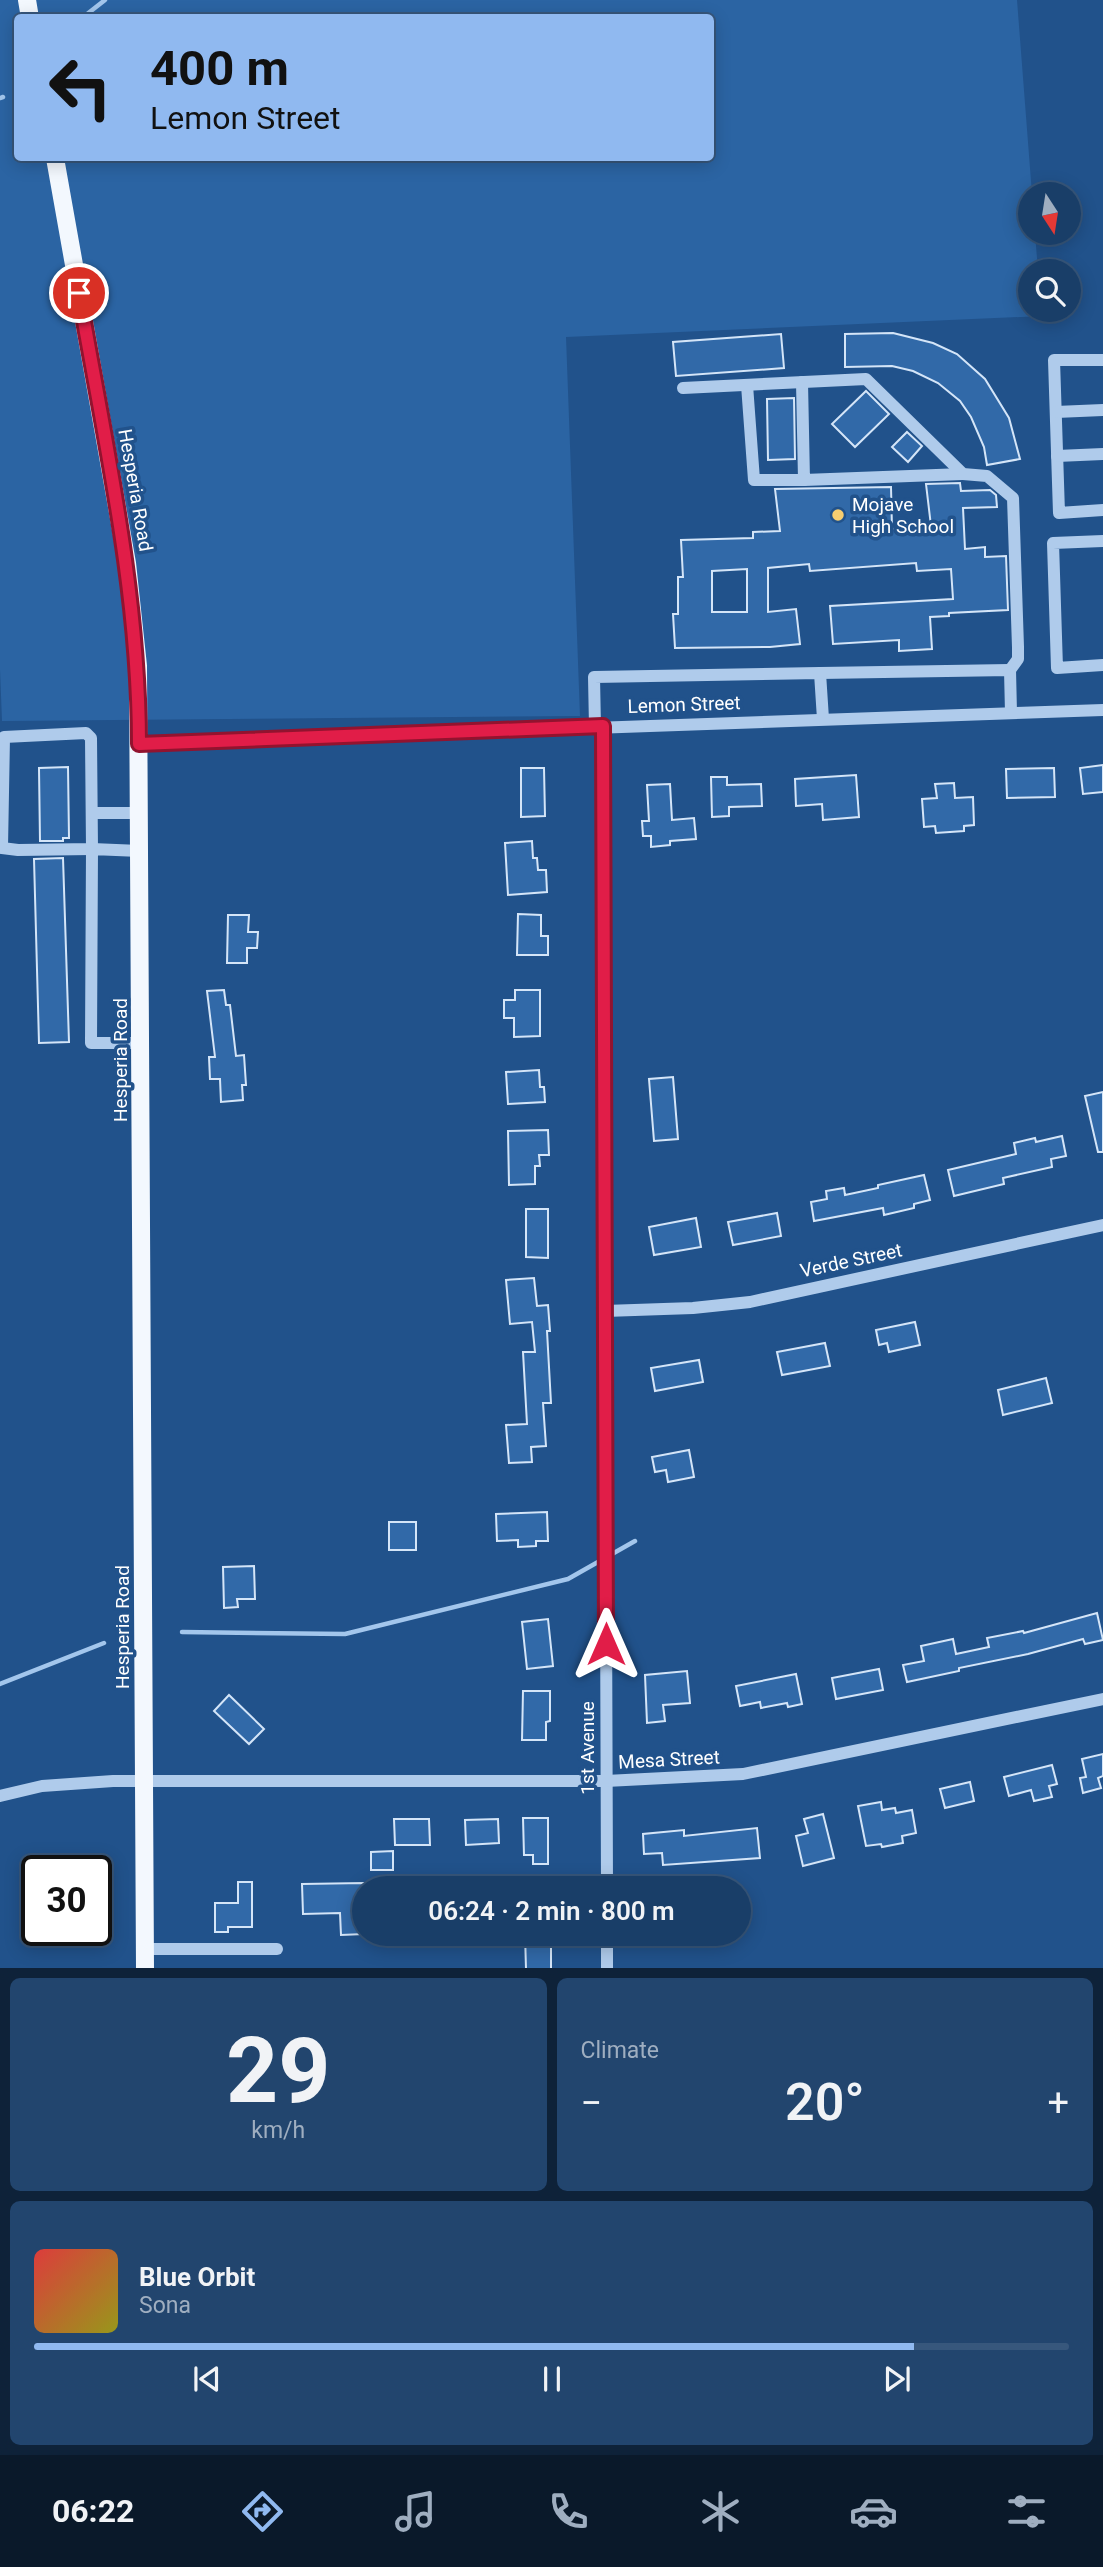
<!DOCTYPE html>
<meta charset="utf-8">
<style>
body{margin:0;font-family:Roboto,sans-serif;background:#22456e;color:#f1f3f6;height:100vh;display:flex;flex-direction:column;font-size:26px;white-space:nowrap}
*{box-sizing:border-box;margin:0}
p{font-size:23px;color:#9faec0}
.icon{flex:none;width:38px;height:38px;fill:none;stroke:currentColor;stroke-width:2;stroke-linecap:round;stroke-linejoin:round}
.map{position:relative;height:1968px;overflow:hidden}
.panel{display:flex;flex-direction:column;gap:10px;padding:10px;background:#0e2239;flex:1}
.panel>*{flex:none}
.hud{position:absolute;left:14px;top:14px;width:700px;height:147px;border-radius:7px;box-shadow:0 4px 18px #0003,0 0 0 2px #37577c;background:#90b9f0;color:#111;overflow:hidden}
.needle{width:46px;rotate:168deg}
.tools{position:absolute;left:1018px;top:182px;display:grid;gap:14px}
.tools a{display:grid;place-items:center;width:63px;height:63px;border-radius:50%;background:#193e68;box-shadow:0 4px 18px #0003,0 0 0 2px #37577c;font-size:35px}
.speed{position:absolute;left:21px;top:1855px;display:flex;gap:14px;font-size:35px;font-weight:700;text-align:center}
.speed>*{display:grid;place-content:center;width:91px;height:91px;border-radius:50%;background:#193e68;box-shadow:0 4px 18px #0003,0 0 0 2px #37577c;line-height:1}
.speed .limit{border:4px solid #111;border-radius:10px;background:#fff;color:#111}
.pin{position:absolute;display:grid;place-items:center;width:60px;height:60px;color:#fff;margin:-30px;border:4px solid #fff;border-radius:50%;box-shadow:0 2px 7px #0007}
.me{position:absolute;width:77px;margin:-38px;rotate:0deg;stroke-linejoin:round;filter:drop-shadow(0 0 5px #0008)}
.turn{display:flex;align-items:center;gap:24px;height:147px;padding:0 21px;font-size:32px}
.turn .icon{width:91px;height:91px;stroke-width:2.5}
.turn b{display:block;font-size:49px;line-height:60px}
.big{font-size:52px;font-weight:600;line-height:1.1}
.panel .card{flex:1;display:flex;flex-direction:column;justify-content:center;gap:10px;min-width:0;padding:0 24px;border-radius:10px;background:#22456e}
.panel .dial{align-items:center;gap:0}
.dial b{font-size:91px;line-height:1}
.song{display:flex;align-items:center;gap:21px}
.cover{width:84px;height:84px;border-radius:10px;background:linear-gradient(135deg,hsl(0 70% 55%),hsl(60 70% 35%))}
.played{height:7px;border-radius:4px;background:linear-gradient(90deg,#90b9f0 85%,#37577c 85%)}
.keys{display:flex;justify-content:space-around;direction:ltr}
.heat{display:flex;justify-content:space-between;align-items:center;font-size:38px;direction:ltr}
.panel .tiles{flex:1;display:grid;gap:10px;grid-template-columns:1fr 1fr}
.card:last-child{grid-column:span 2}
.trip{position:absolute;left:352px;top:1876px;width:399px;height:70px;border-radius:35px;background:#193e68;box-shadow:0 4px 18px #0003,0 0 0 2px #37577c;font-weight:600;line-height:70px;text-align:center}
.tabs{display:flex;height:112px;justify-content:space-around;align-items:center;background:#0a192a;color:#9faec0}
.tabs .icon{width:49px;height:49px}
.tabs .active{color:#90b9f0}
.tabs b{font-size:32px;color:#f1f3f6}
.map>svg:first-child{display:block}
</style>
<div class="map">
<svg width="1103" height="1969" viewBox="0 0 1103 1969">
<rect width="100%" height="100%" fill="#21528b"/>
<path fill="#2b64a3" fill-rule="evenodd" d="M 0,0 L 1017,0 L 1032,194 L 1031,233 L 1035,233 L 1038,271 L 1031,271 L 1031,310 L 1041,310 L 1042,316 L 566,337 L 580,716 L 2,721 L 0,669 ZM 18,18 L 710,18 L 710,158 L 18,158 Z"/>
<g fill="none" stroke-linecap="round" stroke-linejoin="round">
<g stroke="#a3c6ec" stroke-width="4.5">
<path d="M 82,18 L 105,0"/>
<path d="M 0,98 L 3,97"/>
<path d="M 182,1632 L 345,1634 L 568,1579 L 635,1541"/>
<path d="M 0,1684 L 104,1643"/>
</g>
</g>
<g fill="#3169a8" stroke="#d4e5f8" stroke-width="2" fill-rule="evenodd">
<path d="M 893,333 L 933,343 L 957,354 L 985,379 L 1009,418 L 1020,459 L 987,465 L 984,447 L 971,417 L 960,401 L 938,383 L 913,371 L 892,366 L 845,367 L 845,334 Z"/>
<path d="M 781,334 L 784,368 L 676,376 L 673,342 Z"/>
<path d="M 866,391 L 889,414 L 855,447 L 832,424 Z"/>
<path d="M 794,398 L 795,459 L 768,460 L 767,399 Z"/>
<path d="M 907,432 L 922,446 L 908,462 L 892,447 Z"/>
<path d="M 960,483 L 961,491 L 990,490 L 996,495 L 997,507 L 963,508 L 965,549 L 985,547 L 985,557 L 1006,556 L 1008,610 L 949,613 L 949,616 L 930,617 L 932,649 L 899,651 L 899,640 L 833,644 L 830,606 L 953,599 L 951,569 L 917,571 L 916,563 L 810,571 L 809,564 L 768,568 L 768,612 L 796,609 L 800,644 L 770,647 L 675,648 L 673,614 L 678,614 L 678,577 L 683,577 L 681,540 L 753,538 L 753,532 L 780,531 L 775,489 L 891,487 L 892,529 L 931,526 L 926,484 ZM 747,569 L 747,612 L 712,612 L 712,571 Z"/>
<path d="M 1103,765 L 1103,792 L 1083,794 L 1080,768 Z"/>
<path d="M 68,767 L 69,838 L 63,838 L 63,841 L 40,841 L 39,768 Z"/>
<path d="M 521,768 L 544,768 L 545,816 L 521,817 Z"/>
<path d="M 1054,768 L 1055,797 L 1007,798 L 1006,769 Z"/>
<path d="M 856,775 L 859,817 L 823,820 L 822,804 L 796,806 L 795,779 Z"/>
<path d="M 711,777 L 727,777 L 727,785 L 761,784 L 762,806 L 729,807 L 729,816 L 712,817 Z"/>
<path d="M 954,783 L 955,798 L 973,797 L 974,825 L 964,826 L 964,831 L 936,833 L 935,826 L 924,827 L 922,799 L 937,798 L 935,784 Z"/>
<path d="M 670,784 L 672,820 L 694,818 L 696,839 L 670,841 L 670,845 L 651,847 L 651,836 L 643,836 L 642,821 L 649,821 L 647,785 Z"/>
<path d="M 532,841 L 533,858 L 537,858 L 538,870 L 546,870 L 547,892 L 508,895 L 505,843 Z"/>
<path d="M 63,858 L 69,1042 L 39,1043 L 34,859 Z"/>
<path d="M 518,914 L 541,915 L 541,936 L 548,936 L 548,955 L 517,955 Z"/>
<path d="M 228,915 L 249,915 L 248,932 L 258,932 L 257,948 L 247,948 L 247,963 L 227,963 Z"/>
<path d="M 224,990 L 226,1005 L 230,1005 L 236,1056 L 244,1055 L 246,1085 L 242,1085 L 243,1100 L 221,1102 L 220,1079 L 210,1079 L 209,1057 L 215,1057 L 207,991 Z"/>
<path d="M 515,990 L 540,990 L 540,1036 L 514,1037 L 514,1018 L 504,1018 L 504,1000 L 515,1000 Z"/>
<path d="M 539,1070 L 540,1087 L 544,1087 L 545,1102 L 508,1104 L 506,1072 Z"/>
<path d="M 673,1077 L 678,1139 L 654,1141 L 649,1079 Z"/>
<path d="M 1103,1092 L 1103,1152 L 1098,1152 L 1085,1096 Z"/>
<path d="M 548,1130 L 549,1155 L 539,1155 L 540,1166 L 535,1166 L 535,1184 L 509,1185 L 508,1131 Z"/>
<path d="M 1062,1136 L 1066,1156 L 1051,1159 L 1052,1167 L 1003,1178 L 1004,1184 L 954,1196 L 948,1170 L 1016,1154 L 1014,1143 L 1035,1138 L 1036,1142 Z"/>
<path d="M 924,1175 L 930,1200 L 914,1204 L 914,1208 L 884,1215 L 883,1208 L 814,1221 L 811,1202 L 827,1199 L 826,1191 L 844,1188 L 845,1195 L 878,1188 L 878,1185 Z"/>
<path d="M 526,1209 L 548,1209 L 548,1258 L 526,1257 Z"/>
<path d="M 777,1213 L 781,1236 L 733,1245 L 728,1222 Z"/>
<path d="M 696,1218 L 701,1247 L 654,1255 L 649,1227 Z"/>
<path d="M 534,1278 L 537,1306 L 548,1305 L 550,1331 L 547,1331 L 551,1403 L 543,1403 L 546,1446 L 531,1447 L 532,1462 L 509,1463 L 506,1425 L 527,1424 L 523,1352 L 535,1352 L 532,1322 L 510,1324 L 506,1280 Z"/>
<path d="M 915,1322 L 920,1345 L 889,1352 L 887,1343 L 879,1345 L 876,1330 Z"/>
<path d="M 825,1343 L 830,1366 L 782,1375 L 777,1352 Z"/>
<path d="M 699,1360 L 703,1382 L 655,1391 L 651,1368 Z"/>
<path d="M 1046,1378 L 1052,1403 L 1003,1415 L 998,1390 Z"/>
<path d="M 689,1450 L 694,1477 L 668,1482 L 666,1470 L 655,1472 L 652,1457 Z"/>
<path d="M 547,1512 L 548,1541 L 536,1541 L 536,1546 L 518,1547 L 518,1540 L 497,1541 L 496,1514 Z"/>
<rect x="389" y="1522" width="27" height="28"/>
<path d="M 254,1566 L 255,1599 L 237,1599 L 238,1607 L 224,1608 L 223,1567 Z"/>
<path d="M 1097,1613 L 1103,1640 L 1085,1644 L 1083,1639 L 1028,1654 L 959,1668 L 959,1671 L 907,1682 L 903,1665 L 924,1661 L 921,1646 L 953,1639 L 956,1654 L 989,1647 L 987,1638 L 1023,1631 L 1024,1633 Z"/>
<path d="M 548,1619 L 553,1666 L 527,1669 L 522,1622 Z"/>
<path d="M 879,1669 L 883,1690 L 836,1699 L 832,1678 Z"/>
<path d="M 687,1671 L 690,1703 L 663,1705 L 665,1721 L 647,1723 L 645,1675 Z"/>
<path d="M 796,1674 L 802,1704 L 788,1707 L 787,1703 L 761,1708 L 760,1702 L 740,1706 L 736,1686 Z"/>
<path d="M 523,1691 L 550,1691 L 550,1721 L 546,1722 L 546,1740 L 522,1740 Z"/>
<path d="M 229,1695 L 264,1729 L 249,1744 L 214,1711 Z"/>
<path d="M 1103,1754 L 1103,1776 L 1098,1778 L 1101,1788 L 1083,1793 L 1080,1778 L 1086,1777 L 1082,1759 Z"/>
<path d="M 1052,1765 L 1057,1784 L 1049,1786 L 1052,1797 L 1034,1801 L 1031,1790 L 1009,1796 L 1004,1777 Z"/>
<path d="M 970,1782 L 974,1801 L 945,1808 L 940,1789 Z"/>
<path d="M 881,1802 L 882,1810 L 895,1808 L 896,1813 L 912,1810 L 916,1833 L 902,1836 L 903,1843 L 882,1847 L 881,1844 L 866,1846 L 858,1806 Z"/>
<path d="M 823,1814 L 834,1858 L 803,1866 L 796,1836 L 808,1833 L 804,1819 Z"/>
<path d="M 523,1818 L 548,1818 L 548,1864 L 533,1864 L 533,1855 L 524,1855 Z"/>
<path d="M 394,1819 L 429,1819 L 430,1845 L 395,1845 Z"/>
<path d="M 498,1819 L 499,1843 L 466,1845 L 465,1820 Z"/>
<path d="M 757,1828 L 760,1858 L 663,1865 L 662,1853 L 644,1854 L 643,1834 L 684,1830 L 684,1836 Z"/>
<path d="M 393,1851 L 393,1870 L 371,1870 L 371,1852 Z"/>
<path d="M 238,1882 L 252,1882 L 252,1927 L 228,1927 L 228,1932 L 215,1932 L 215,1903 L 238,1903 Z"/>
<path d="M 364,1883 L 364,1934 L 341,1935 L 340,1913 L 303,1914 L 302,1884 Z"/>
<path d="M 525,1934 L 551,1934 L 551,1969 L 526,1969 Z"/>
</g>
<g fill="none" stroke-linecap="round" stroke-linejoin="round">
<g stroke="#afcbeb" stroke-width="12">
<path d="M 1103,360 L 1054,360 L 1059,513 L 1103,510"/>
<path d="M 802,382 L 804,480 L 963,474"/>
<path d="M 747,385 L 754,480 L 804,480"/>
<path d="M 683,388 L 866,379 L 963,474 L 987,476 L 1013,498 L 1018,647 L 1018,659 L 1010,670"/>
<path d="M 1056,412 L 1103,410"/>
<path d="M 1057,456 L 1103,454"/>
<path d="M 1103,541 L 1053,543 L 1057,668 L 1103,665"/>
<path d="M 820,673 L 1010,670 L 1011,713"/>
<path d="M 603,726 L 607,1888"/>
<path d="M 595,727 L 594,677 L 820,673 L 823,719"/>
<path d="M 86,733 L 91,738 L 92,849 L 18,850 L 2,848 L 4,737 Z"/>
<path d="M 139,744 L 1103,710"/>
<path d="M 92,813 L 140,813"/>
<path d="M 140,851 L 92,849 L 91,1043 L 141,1043"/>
<path d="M 605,1311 L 693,1308 L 750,1302 L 1103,1225"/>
<path d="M 0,1796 L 42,1786 L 113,1781 L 606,1781 L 743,1774 L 1103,1699"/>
<path d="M 607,1934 L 607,1969"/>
<path d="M 145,1949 L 277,1949"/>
</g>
<g stroke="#f3f8fe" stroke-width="18">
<path d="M 27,0 L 30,18"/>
<path d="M 55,158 L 127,563 L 138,666 L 145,1969"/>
</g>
</g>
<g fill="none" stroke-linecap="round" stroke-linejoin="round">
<defs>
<path id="route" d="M 79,293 C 105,443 139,591 139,744 L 603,726 L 606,1644"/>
</defs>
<use href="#route" stroke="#92132f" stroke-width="18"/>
<use href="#route" stroke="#e11d48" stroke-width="12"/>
</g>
<circle fill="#f7ce70" stroke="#21528b" stroke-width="2.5" cx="838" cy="515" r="7"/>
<g text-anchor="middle" stroke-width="7" stroke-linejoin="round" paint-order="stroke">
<g font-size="19" fill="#fff" stroke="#21528b">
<text transform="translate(136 490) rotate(80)" y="7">Hesperia Road</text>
<text transform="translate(684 704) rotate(-2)" y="7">Lemon Street</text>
<text transform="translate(120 1060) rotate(-90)" y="7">Hesperia Road</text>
<text transform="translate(851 1260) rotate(-12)" y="7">Verde Street</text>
<text transform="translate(122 1627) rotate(-90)" y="7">Hesperia Road</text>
<text transform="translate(587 1748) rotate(-90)" y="7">1st Avenue</text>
<text transform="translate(669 1759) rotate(-3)" y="7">Mesa Street</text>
</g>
<g font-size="19" fill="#fff" stroke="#21528b" text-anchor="start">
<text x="852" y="511">Mojave<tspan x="852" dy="22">High School</tspan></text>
</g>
</g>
</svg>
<div class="tools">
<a><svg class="needle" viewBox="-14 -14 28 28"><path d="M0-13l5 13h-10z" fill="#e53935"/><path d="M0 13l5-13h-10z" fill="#9faec0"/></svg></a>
<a><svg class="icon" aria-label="search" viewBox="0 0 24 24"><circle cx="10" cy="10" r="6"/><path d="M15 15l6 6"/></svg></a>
</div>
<div class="speed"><div class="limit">30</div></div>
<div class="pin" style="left:79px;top:293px;background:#d93025"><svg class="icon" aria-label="arrive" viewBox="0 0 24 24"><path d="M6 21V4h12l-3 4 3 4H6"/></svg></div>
<svg class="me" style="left:606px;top:1644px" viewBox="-20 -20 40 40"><path d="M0-17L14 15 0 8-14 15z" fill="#e11d48" stroke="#fff" stroke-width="4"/></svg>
<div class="trip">06:24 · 2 min · 800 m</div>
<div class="hud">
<div class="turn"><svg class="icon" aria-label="left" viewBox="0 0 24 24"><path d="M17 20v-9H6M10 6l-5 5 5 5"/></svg><div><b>400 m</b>Lemon Street</div></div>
</div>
</div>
<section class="panel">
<div class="tiles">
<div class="card dial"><b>29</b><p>km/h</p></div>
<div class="card"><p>Climate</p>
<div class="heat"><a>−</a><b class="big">20°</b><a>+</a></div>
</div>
<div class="card">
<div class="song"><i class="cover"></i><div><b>Blue Orbit</b><p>Sona</p></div></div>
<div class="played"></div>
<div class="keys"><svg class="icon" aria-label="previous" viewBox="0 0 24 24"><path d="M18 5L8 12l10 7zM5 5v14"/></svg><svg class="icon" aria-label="pause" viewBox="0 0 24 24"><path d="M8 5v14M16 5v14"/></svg><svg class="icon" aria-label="next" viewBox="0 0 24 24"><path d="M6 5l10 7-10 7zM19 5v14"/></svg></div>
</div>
</div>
</section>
<nav class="tabs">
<b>06:22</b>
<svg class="icon active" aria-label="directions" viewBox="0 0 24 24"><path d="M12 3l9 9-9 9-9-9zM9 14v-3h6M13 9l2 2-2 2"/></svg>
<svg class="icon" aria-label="music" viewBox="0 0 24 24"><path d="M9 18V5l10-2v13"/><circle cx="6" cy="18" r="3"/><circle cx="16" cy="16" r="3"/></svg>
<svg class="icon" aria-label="phone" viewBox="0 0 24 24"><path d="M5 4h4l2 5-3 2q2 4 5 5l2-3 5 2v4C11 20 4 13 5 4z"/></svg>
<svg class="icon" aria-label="climate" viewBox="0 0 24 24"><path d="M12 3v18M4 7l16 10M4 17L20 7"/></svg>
<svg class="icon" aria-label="car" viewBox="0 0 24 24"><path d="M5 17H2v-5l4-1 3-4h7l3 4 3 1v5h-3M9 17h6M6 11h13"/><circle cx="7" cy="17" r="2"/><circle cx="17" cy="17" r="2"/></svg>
<svg class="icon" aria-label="filters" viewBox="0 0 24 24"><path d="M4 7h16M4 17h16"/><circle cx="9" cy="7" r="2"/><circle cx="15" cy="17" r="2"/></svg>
</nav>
